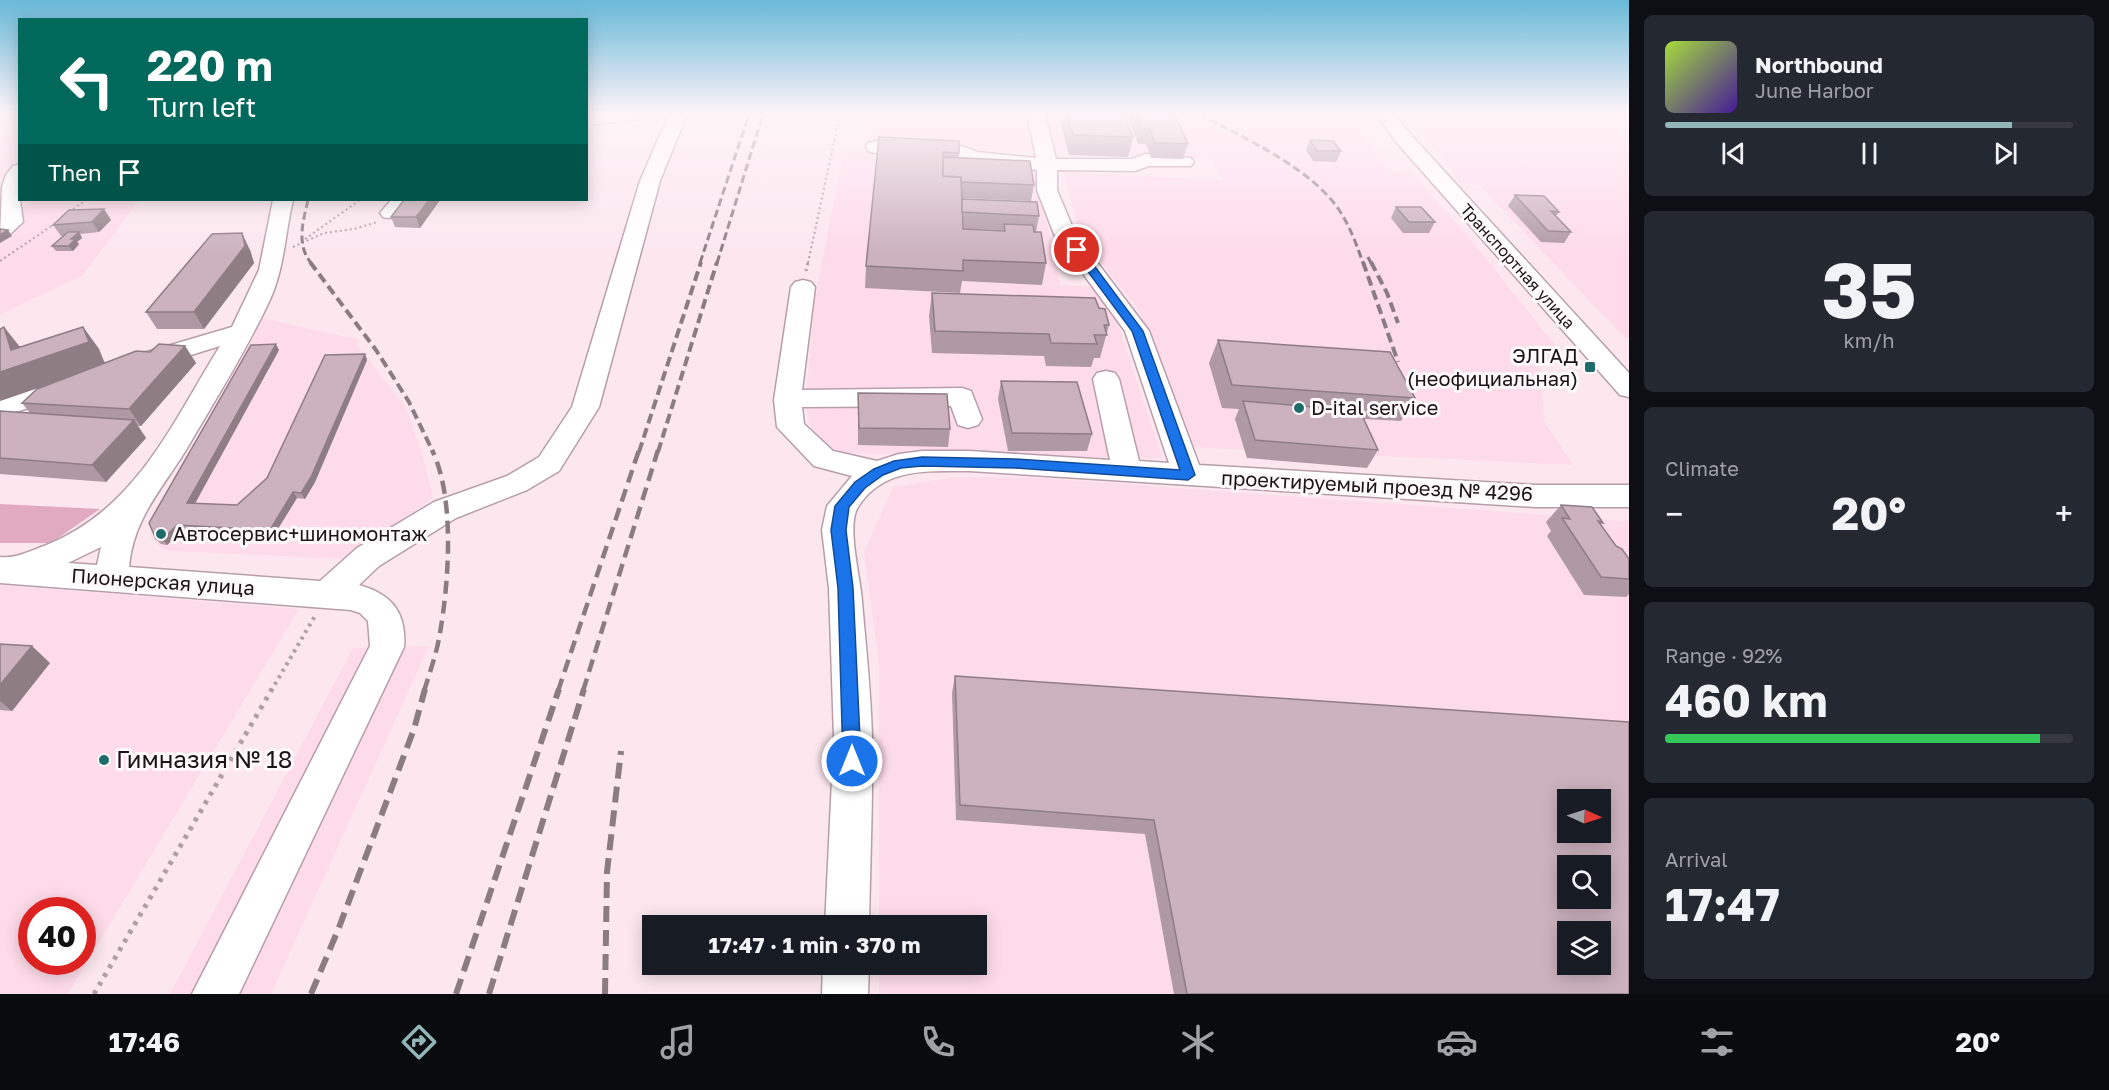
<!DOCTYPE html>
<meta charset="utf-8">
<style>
body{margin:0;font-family:"Golos Text",sans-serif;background:#242831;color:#f1f3f6;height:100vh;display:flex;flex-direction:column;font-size:22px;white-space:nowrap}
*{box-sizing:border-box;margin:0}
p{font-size:20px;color:#9ea1a6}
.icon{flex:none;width:33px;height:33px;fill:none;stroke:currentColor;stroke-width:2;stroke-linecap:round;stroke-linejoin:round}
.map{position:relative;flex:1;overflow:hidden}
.sheet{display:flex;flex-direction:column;gap:15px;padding:15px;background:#0d0f14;width:480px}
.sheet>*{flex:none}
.banner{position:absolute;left:18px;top:18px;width:570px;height:183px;border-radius:0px;box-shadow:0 3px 15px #0003;background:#00695c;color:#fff;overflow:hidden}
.needle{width:39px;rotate:93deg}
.fabs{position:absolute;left:1557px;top:789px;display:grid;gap:12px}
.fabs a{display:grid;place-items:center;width:54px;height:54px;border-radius:0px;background:#171b24;box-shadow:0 3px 15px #0003;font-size:30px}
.speed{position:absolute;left:18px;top:897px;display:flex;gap:12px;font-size:30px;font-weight:700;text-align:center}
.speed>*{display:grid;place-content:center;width:78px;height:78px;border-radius:50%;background:#171b24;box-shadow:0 3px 15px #0003;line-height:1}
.speed .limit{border:9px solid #d22;background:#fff;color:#111}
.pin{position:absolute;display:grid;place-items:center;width:51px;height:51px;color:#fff;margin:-26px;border:3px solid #fff;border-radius:50%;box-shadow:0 2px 6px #0007}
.me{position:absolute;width:66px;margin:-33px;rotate:0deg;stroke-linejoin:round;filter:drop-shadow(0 0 4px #0008)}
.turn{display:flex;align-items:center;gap:21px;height:126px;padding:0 30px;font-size:27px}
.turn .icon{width:78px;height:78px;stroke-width:2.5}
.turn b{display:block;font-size:42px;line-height:51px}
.then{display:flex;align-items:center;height:57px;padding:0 30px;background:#0003;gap:12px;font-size:22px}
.big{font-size:45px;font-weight:700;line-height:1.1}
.sheet .tile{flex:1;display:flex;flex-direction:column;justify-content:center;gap:9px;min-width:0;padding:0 21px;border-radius:9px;background:#242831}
.sheet .dial{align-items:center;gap:0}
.dial b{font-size:78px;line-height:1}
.song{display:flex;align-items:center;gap:18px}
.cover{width:72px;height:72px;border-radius:9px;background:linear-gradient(135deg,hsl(80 70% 55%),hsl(260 70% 35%))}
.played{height:6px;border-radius:3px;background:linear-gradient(90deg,#92b6b8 85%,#363941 85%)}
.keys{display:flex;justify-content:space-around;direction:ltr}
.heat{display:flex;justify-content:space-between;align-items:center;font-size:33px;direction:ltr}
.charge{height:9px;border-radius:4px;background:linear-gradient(90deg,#34c759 92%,#363941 0)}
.trip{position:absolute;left:642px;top:915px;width:345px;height:60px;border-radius:0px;background:#171b24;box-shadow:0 3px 15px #0003;font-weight:700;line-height:60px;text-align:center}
.menu{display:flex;height:96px;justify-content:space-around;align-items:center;background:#090b0e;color:#9ea1a6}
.menu .icon{width:42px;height:42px}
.menu .current{color:#92b6b8}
.menu b{font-size:27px;color:#f1f3f6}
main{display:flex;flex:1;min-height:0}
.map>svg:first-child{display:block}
</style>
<main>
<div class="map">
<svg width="1629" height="994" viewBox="0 0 1629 994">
<rect width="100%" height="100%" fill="#fce7ef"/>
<g fill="#fedbe9" fill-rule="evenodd">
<path d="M 0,114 L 19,114 L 20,200 L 139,200 L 83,275 L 0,315 Z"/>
<path d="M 851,114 L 1369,114 L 1382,129 L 1359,131 L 1391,171 L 1412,172 L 1479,250 L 1573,368 L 1540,359 L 1544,421 L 1573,465 L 1192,447 L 1140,312 L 1081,237 L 1063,172 L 1222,180 L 1212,160 L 874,141 L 876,138 L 874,135 L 851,121 Z"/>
<path d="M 1407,114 L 1619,114 L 1629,121 L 1629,338 L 1625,338 L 1479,185 L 1462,184 Z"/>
<path d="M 851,152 L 952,157 L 1035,170 L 1060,285 L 1094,287 L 1117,321 L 1162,458 L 828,453 L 813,434 L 807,414 L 806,398 L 814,306 L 842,158 Z"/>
<path d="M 262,318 L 360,340 L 356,345 L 405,406 L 422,454 L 433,498 L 343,559 L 171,551 L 162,549 L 151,537 L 152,525 Z"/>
<path d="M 956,477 L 1040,478 L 1629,521 L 1629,994 L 879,994 L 879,965 L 976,964 L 976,926 L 879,925 L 879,664 L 864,552 L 893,487 ZM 1568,800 L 1600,800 L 1600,832 L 1568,832 ZM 1568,866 L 1600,866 L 1600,898 L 1568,898 ZM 1568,932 L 1600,932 L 1600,964 L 1568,964 Z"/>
<path d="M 0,585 L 299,609 L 68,994 L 0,994 ZM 32,910 L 82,910 L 82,962 L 32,962 Z"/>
<path d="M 429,646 L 271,994 L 170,994 L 353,648 Z"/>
</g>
<path fill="#e1aac1" d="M 0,504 L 100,509 L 51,543 L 0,543 Z"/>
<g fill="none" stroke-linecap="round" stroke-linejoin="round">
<defs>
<g id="minor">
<path d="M 652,114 L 643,119 L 586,125 L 586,115 Z"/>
<path d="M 669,114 L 687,114 L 660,181 L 599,407 L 559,471 L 527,490 L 456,518 L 379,566 L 359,585 C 391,594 407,612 404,647 L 239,994 L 192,994 L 370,646 L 368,621 L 360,613 L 351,610 L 0,583 L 0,557 C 15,559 30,551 44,546 C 136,510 171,425 220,346 L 149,368 L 140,366 L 136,360 L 140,354 L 232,327 L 259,270 L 273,200 L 293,200 C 284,238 285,270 267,306 C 244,354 213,404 186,450 C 162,489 133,519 129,567 L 320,581 L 357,548 L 434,502 L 507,476 L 539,457 L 572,407 L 640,181 ZM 101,547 L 97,565 L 68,563 Z"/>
<path d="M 1027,114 L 1045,114 L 1056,159 L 1132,159 L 1146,154 L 1191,158 L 1194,162 L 1191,166 L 1149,166 L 1135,171 L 1057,170 L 1057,190 L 1075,233 L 1149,331 L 1199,465 L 1535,485 L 1629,485 L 1629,507 L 1535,507 L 969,471 C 928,471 883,467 858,507 C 846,526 861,579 862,602 C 866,647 871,693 872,738 C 873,801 870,863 869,926 L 825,926 L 834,738 L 829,588 L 822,530 L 827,506 L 852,476 L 814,466 L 777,427 L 774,400 L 791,287 L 795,282 L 803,280 L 811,282 L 815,287 L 802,390 L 962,388 L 971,391 L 982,419 L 978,425 L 968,428 L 958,425 L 951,406 L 802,407 L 804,424 L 833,451 L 877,461 L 899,454 L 922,451 L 969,451 L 1110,460 L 1093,379 L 1097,373 L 1106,371 L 1115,373 L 1119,379 L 1139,461 L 1169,463 L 1125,331 L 1054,234 L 1037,190 L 1037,170 L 974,163 L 955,157 L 875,153 L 868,151 L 866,147 L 868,143 L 875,141 L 958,145 L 978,152 L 1036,158 Z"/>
<path d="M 1376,114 L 1394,114 L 1411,135 L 1629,373 L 1629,397 L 1620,395 L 1397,143 Z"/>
<path d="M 20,164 L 20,200 L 23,222 L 8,236 L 0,237 L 2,187 L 6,175 L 13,166 Z"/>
<path d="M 391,200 L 412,200 C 404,211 397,221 383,217 L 380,213 Z"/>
<path d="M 63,380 L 72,382 L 76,388 L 72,394 L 0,417 L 0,399 Z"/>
<path d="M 823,964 L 869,964 L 868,994 L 822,994 Z"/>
</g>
</defs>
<use href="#minor" stroke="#b79ea8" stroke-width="3"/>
<g stroke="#af9ea5" stroke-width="2" stroke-dasharray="2 3" stroke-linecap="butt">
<path d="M 69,212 L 86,200"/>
<path d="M 305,239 L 360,200"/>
<path d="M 293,247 L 324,233 L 354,229 L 377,222"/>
<path d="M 0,261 L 56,223"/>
<path d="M 808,263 L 840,114"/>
</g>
<path stroke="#af9ea5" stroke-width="3" stroke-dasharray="2 4" stroke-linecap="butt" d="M 806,271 L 808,262"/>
<path stroke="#af9ea5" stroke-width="4" stroke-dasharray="3 4.5" stroke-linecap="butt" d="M 271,691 L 315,616"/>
<path stroke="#af9ea5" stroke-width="5" stroke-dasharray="4 6" stroke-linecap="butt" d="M 94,994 L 272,689"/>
<use href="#minor" fill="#fff" fill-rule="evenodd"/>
<g stroke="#8b7c82" stroke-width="3" stroke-dasharray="8 4" stroke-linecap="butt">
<path d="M 1199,114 C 1244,138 1314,169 1341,213 C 1351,229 1357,246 1363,263"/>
<path d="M 308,200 C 303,222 296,244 311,263"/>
<path d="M 1368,257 L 1371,263"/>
<path d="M 700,263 L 749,114"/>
<path d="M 717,263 L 763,114"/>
</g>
<g stroke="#8b7c82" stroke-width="4" stroke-dasharray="10 5" stroke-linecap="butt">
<path d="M 310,262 L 376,350 L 409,402 L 433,452"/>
<path d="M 1363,262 L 1398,362"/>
<path d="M 1371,262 L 1387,293 L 1398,323"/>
<path d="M 639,452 L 701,262"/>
<path d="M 658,452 L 717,262"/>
</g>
<g stroke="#8b7c82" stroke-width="4.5" stroke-dasharray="13 7" stroke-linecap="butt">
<path d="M 424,691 C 430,672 437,652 440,633 C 449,581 455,497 432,450"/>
<path d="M 558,691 L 639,450"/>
<path d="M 583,691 L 658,450"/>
</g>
<g stroke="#8b7c82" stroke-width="6" stroke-dasharray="16 8" stroke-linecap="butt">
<path d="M 311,994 L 338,930 L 414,729 L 425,689"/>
<path d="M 456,994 L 559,689"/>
<path d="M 489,994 L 584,689"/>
<path d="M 605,994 L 607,872 L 621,751"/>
</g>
</g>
<g fill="#af99a3" fill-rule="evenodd">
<path d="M 1058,114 L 1124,114 L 1133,137 L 1128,157 L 1069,155 Z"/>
<path d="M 1131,114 L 1174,114 L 1188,144 L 1183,159 L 1151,158 L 1146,144 L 1138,144 L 1129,119 Z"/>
<path d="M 879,137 L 959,153 L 959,158 L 1034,185 L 1031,201 L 962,198 L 962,199 L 1039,216 L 1036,232 L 1046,263 L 1042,285 L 962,281 L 960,293 L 865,288 L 866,266 ZM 963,229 L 1003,230 L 1003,231 Z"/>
<path d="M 1310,140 L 1341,151 L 1336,162 L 1313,161 L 1306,150 Z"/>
<path d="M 1515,195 L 1559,212 L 1556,216 L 1571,232 L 1564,243 L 1541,242 L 1508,206 Z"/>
<path d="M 440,200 L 420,228 L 395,227 L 391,217 Z"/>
<path d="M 1396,207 L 1435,222 L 1429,233 L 1403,233 L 1391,218 Z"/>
<path d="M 104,209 L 111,220 L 99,232 L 80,234 L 82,238 L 77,242 L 79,244 L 73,251 L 56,251 L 52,246 L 63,236 L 61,236 L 53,225 Z"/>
<path d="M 250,250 L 254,263 L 204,329 L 157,329 L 146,312 Z"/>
<path d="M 932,293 L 1099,308 L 1109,325 L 1100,358 L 1094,358 L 1091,367 L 1046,366 L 1044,356 L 932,353 L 929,316 Z"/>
<path d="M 4,327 L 20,347 L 83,327 L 99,349 L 105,363 L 150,352 L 185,346 L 196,363 L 141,426 L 138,426 L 146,438 L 106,482 L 0,474 L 0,411 L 30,413 L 22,403 L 58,381 L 0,401 L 0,329 Z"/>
<path d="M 1218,340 L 1415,398 L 1401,421 L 1364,419 L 1378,450 L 1367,468 L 1247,458 L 1235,419 L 1239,409 L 1222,408 L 1209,363 Z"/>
<path d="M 279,350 L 195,503 L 237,505 L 267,478 L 365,354 L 367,360 L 315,482 L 305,499 L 297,498 L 274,535 L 182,531 L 167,545 L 161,544 L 156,539 Z"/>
<path d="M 1001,381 L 1092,434 L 1087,451 L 1008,451 L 998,399 Z"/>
<path d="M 858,393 L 950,429 L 948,447 L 858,445 Z"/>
<path d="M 1561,505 L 1603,523 L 1600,525 L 1616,546 L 1629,559 L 1629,594 L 1626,597 L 1584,595 L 1547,536 L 1551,531 L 1546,522 Z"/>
<path d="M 0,644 L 50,663 L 12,711 L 0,710 Z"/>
<path d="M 955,676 L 1629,994 L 1174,994 L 1145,834 L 956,820 L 952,693 Z"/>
</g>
<g fill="#8f7d84">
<path d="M 429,200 L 440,200 L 420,228 L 416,217 Z"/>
<path d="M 104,209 L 111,220 L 99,232 L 92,222 Z"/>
<path d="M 8,230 L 12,236 L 0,243 L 0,235 Z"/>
<path d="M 79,232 L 82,238 L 77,242 L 79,244 L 73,251 L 69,246 L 71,239 Z"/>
<path d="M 242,233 L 250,250 L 254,263 L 204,329 L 194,312 Z"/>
<path d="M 4,327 L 22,350 L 83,327 L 99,349 L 105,365 L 0,401 L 0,372 L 11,350 Z"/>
<path d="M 276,344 L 279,350 L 192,509 L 187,503 Z"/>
<path d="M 185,346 L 196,363 L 141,426 L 129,409 Z"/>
<path d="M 365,354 L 367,360 L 315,482 L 305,499 L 301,493 Z"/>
<path d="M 134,420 L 146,438 L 106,482 L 92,465 Z"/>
<path d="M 293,492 L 297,498 L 274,535 L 270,530 Z"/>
<path d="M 177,525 L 182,531 L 167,545 L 163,539 Z"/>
<path d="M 32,646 L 50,663 L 12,711 L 0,701 L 0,685 Z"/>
</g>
<g fill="#ccb2bd" stroke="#8f7d84" stroke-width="1.5" fill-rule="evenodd">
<path d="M 1067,114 L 1124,114 L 1133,137 L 1073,135 Z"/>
<path d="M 1137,114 L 1174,114 L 1188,144 L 1155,143 L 1150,129 L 1142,129 Z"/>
<path d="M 879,137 L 959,141 L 959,153 L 943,152 L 943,176 L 961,177 L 963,229 L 1005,231 L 1004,224 L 1033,225 L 1034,232 L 1041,232 L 1046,263 L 963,260 L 963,271 L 866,266 Z"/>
<path d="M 1310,140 L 1333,141 L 1341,151 L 1317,151 Z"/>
<path d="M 943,157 L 1030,161 L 1034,185 L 961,182 L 961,177 L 943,176 Z"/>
<path d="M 1515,195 L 1544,196 L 1559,212 L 1551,211 L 1571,232 L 1548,231 Z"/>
<path d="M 962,199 L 1037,202 L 1039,216 L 962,212 Z"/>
<path d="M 404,200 L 429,200 L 416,217 L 391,217 Z"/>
<path d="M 1396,207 L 1421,207 L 1435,222 L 1409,222 Z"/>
<path d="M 104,209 L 92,222 L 53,225 L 69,210 Z"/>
<path d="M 0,229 L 8,230 L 0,235 Z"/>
<path d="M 68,232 L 79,232 L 71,239 L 75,239 L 69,246 L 52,246 Z"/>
<path d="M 242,233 L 245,246 L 194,312 L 146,312 L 212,234 Z"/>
<path d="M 932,293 L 1095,298 L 1099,308 L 1105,309 L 1109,325 L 1104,325 L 1107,335 L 1094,335 L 1097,344 L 1051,343 L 1049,334 L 935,331 Z"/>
<path d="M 4,327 L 11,350 L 83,327 L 89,342 L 0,372 L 0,329 Z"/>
<path d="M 1218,340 L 1390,352 L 1415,398 L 1232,385 Z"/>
<path d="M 159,344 L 185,346 L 129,409 L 22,403 L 37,389 L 136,351 L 150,352 Z"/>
<path d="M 276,344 L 187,503 L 237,505 L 267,478 L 325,355 L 365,354 L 311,477 L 301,493 L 293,492 L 270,530 L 177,525 L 163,539 L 156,539 L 149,523 L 251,345 Z"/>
<path d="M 1001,381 L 1077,382 L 1092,434 L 1012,433 Z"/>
<path d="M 858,393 L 947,394 L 950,429 L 859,428 Z"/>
<path d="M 1243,401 L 1360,411 L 1378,450 L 1255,440 Z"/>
<path d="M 0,411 L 134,420 L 92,465 L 0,458 Z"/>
<path d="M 1561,505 L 1592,507 L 1603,523 L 1598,521 L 1616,546 L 1622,549 L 1629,559 L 1629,579 L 1601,577 L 1562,518 L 1570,519 Z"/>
<path d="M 0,644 L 32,646 L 0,685 Z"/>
<path d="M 955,676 L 1629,722 L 1629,994 L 1187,994 L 1154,820 L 960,805 ZM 1568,800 L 1600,800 L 1600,832 L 1568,832 ZM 1568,866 L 1600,866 L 1600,898 L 1568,898 ZM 1568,932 L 1600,932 L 1600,964 L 1568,964 Z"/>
</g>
<linearGradient id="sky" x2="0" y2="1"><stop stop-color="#68b9d9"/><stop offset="0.45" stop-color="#fef4f8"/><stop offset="1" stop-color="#fef4f8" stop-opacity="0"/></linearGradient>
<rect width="1629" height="253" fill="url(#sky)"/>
<path fill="#1a73e8" stroke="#114b97" stroke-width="1.5" d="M 1077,247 L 1081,248 L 1143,331 L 1195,475 L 1188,480 L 1015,468 L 922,466 L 901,468 L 883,475 L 865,488 L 849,507 L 846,530 L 853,588 L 861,761 L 858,767 L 852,769 L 846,767 L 843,761 L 838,588 L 831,530 L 835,506 L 855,482 L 874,469 L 894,461 L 922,457 L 1015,459 L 1180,470 L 1132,331 L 1072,250 Z"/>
<g fill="#1e6b6c" stroke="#fef9fb" stroke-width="2">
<rect x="1584" y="361" width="12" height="12" rx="3"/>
<circle cx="1299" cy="408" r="6"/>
<circle cx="161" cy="534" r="6"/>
<circle cx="104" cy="760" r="6"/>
</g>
<g text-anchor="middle" stroke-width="6" stroke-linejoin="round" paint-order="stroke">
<g font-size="16" fill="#1d1418" stroke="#fef9fb">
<text transform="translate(1518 266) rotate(48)" y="6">Транспортная улица</text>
</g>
<g font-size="20" fill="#1d1418" stroke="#fef9fb" text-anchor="start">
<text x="1578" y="363" text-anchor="end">ЭЛГАД<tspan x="1578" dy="23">(неофициальная)</tspan></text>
<text x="1311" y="415">D-ital service</text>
<text x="173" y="541">Автосервис+шиномонтаж</text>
</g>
<g font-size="20" fill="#1d1418" stroke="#fef9fb">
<text transform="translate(1377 486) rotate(3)" y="7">проектируемый проезд № 4296</text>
<text transform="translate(163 582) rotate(4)" y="7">Пионерская улица</text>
</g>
<g font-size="24" fill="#1d1418" stroke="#fef9fb" text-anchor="start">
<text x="116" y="768">Гимназия № 18</text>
</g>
</g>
</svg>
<div class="fabs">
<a><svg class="needle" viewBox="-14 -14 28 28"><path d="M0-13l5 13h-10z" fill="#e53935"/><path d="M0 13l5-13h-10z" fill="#9ea1a6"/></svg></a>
<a><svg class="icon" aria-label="search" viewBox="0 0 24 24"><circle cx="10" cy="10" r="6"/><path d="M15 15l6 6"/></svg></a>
<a><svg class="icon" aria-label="layers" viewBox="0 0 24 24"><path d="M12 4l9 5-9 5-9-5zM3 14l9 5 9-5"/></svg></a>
</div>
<div class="speed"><div class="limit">40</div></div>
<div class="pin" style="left:1077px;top:250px;background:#d93025"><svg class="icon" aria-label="arrive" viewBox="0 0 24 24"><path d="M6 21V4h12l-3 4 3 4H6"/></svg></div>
<svg class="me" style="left:852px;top:761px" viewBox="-20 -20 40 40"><circle r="17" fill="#1a73e8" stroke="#fff" stroke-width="3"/><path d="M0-11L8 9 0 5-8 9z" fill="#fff"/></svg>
<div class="trip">17:47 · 1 min · 370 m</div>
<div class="banner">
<div class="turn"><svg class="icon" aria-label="left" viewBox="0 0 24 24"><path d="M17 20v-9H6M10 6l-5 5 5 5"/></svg><div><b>220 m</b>Turn left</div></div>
<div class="then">Then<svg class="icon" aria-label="arrive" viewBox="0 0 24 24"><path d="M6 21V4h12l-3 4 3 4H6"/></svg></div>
</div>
</div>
<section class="sheet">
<div class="tile">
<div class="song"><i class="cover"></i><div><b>Northbound</b><p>June Harbor</p></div></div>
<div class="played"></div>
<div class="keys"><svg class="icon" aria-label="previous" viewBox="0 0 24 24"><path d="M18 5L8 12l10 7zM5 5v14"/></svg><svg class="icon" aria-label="pause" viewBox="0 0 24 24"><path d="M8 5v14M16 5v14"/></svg><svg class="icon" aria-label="next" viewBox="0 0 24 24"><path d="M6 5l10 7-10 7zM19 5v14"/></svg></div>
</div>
<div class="tile dial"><b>35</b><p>km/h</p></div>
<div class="tile"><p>Climate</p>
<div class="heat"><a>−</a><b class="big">20°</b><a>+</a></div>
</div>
<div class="tile"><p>Range · 92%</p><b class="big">460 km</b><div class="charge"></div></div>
<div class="tile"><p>Arrival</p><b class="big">17:47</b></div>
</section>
</main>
<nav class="menu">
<b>17:46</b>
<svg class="icon current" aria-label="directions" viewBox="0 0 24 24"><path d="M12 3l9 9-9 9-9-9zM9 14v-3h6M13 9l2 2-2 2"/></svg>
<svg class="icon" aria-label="music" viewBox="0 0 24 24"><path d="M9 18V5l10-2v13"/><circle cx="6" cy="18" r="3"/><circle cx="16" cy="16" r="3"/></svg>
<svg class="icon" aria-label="phone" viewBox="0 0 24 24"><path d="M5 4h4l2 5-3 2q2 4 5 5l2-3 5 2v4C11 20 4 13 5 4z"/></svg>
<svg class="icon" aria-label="climate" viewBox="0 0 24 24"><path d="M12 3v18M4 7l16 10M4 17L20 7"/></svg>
<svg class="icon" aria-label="car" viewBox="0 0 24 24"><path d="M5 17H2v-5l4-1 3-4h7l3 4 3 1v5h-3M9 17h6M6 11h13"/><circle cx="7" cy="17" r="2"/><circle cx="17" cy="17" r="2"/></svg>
<svg class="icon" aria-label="filters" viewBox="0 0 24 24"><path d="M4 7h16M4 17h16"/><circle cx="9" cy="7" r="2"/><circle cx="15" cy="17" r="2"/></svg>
<b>20°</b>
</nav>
